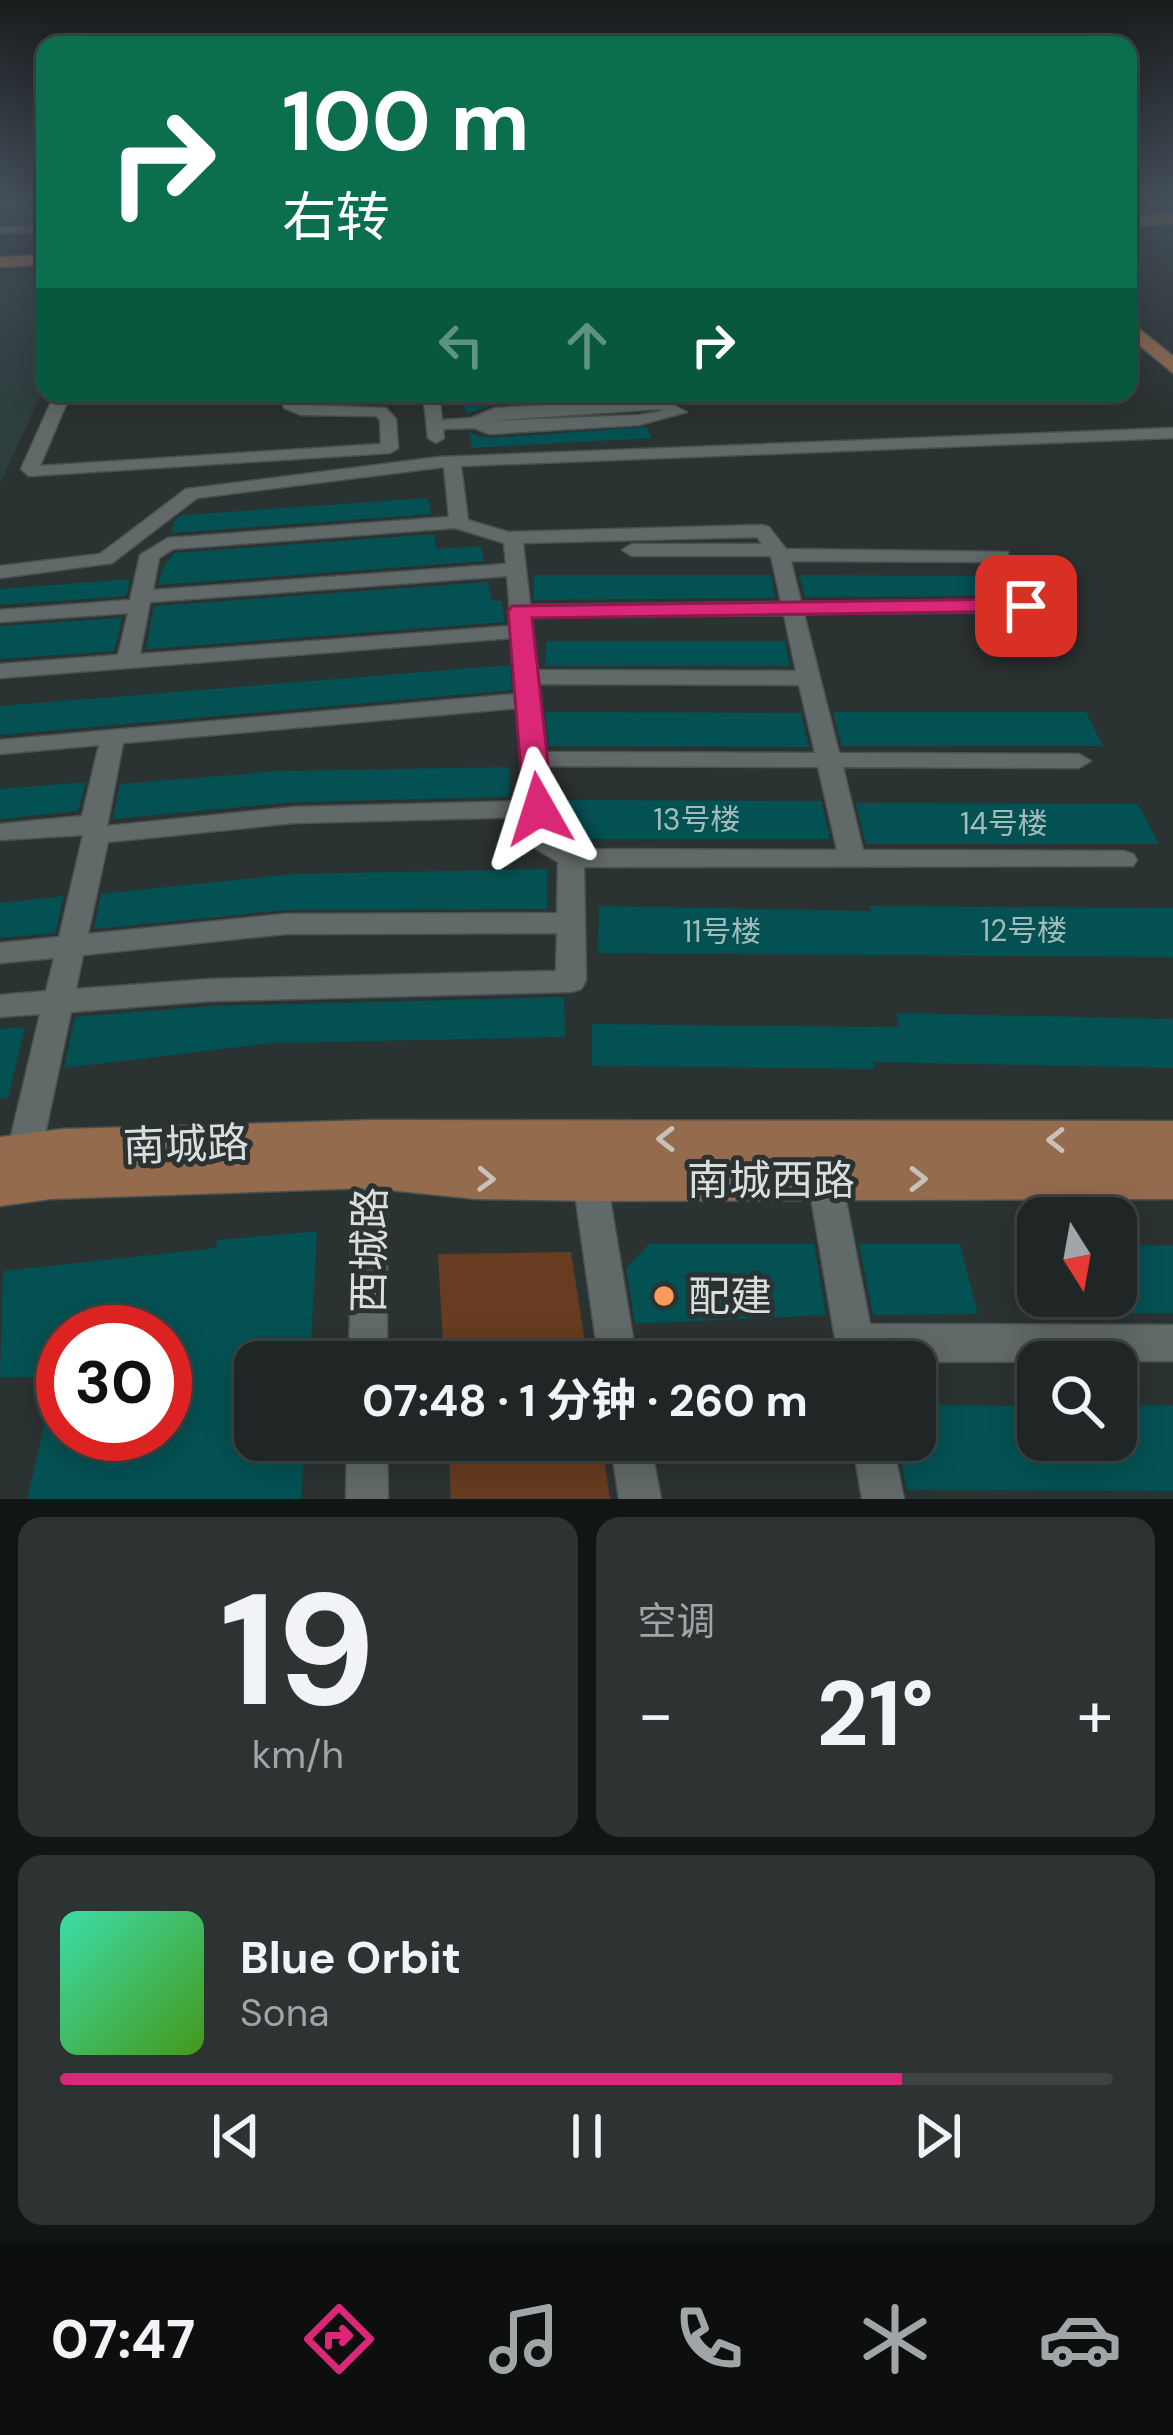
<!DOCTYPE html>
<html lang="zh">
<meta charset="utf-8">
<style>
body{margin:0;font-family:"DM Sans","Noto Sans SC",sans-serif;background:#2d3232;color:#f1f3f6;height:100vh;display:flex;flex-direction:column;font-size:45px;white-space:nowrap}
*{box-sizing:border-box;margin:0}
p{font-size:39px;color:#a2a5a7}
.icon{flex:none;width:66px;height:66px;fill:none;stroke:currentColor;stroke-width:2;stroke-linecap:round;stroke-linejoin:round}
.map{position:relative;height:1499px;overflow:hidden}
.details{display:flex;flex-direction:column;gap:18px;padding:18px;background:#121515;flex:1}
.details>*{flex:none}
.top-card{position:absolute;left:36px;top:36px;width:1101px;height:366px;border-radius:24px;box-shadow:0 6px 30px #0003,0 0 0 3px #3d4343;background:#0b6e4f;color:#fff;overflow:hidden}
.needle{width:78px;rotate:169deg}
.fabs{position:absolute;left:1017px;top:1197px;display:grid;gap:24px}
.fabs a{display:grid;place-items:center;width:120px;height:120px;border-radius:24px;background:#202626;box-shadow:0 6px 30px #0003,0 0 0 3px #3d4343;font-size:60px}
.speed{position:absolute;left:36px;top:1305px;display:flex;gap:24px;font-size:60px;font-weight:700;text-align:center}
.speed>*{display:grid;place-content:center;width:156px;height:156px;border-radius:50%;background:#202626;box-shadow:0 6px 30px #0003,0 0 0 3px #3d4343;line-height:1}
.speed .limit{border:18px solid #d22;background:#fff;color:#111}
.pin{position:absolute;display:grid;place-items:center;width:102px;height:102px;color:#fff;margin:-51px;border-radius:24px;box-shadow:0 6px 18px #0006}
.me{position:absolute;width:132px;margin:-66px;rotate:354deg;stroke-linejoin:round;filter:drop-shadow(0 0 9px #0008)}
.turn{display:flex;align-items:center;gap:42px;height:252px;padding:0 48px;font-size:54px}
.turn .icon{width:156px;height:156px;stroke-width:2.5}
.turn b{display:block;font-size:84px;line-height:102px}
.lanes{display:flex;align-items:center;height:114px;padding:0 48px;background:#0003;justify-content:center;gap:60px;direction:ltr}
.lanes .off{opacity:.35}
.big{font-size:90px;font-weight:700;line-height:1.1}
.details .widget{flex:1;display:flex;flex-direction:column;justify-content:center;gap:18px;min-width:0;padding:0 42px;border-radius:24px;background:#2d3232}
.details .dial{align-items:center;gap:0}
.dial b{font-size:156px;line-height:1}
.song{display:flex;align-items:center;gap:36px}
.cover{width:144px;height:144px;border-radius:18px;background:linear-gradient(135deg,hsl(160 70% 55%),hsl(100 70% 35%))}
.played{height:12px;border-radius:6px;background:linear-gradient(90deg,#db2777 80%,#3d4343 80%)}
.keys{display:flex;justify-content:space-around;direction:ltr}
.heat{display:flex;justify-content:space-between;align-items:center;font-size:66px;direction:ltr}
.details .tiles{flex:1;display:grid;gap:18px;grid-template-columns:1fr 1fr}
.widget:last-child{grid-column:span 2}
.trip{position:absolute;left:234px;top:1341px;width:702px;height:120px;border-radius:24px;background:#202626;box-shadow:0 6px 30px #0003,0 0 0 3px #3d4343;font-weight:700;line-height:120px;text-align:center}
.dock{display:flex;height:192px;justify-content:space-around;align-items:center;background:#0d0f0f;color:#a2a5a7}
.dock .icon{width:84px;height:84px}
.dock .selected{color:#db2777}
.dock b{font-size:54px;color:#f1f3f6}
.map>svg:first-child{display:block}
</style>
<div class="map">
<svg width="1173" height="1499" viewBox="0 0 1173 1499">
<rect width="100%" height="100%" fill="#2b3232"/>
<path fill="#2e3d3d" d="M 45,272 L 45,386 L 0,484 L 0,274 Z"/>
<g fill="#673c20">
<path d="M 571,1252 L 588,1362 L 444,1362 L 438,1254 Z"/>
<path d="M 448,1440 L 601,1440 L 610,1499 L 451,1499 Z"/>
</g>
<g fill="#045153">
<path d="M 524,393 L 633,393 L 634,396 L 495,404 L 466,414 L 463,396 Z"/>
<path d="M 647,427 L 652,438 L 472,448 L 469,433 L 489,438 Z"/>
<path d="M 428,498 L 431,514 L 172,533 L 174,521 L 182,515 Z"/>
<path d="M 434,534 L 436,549 L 481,546 L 484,561 L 158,585 L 162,569 L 174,553 Z"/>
<path d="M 534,575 L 771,575 L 775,598 L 534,600 Z"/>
<path d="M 799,575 L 1015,576 L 1026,596 L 805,597 Z"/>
<path d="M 130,579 L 126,596 L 0,605 L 0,589 Z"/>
<path d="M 488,582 L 492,601 L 501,601 L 505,622 L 146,649 L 154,606 Z"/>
<path d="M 122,618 L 114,651 L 0,659 L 0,626 Z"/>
<path d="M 546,641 L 785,641 L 790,666 L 545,666 Z"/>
<path d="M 510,665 L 512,690 L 0,735 L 0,706 Z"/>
<path d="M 545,712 L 801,713 L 809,747 L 549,746 Z"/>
<path d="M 833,712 L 1086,712 L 1103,746 L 842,746 Z"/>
<path d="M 510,767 L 509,797 L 294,802 L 113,819 L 120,784 L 279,771 Z"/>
<path d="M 86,782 L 78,811 L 0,819 L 0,789 Z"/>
<path d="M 566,800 L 821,801 L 830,839 L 566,839 Z"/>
<path d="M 856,803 L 1138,804 L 1159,844 L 866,844 Z"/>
<path d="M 547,869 L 547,909 L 285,910 L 94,929 L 101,894 L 293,874 Z"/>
<path d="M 64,896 L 55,933 L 0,938 L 0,903 Z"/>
<path d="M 599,906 L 871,911 L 870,906 L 1173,908 L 1173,957 L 598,953 Z"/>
<path d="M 564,997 L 565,1037 L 272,1043 L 64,1068 L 75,1017 L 211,1006 Z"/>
<path d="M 896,1013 L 1173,1019 L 1173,1068 L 873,1062 L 875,1069 L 592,1066 L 592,1024 L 899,1027 Z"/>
<path d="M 25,1027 L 8,1099 L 0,1098 L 0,1029 Z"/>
<path d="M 317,1231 L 310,1362 L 255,1362 L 255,1440 L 305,1440 L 301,1499 L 27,1499 L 55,1378 L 63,1379 L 63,1434 L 165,1434 L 165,1332 L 63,1332 L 63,1377 L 0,1377 L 3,1271 L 216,1248 L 217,1240 Z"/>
<path d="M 649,1244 L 814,1244 L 826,1315 L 635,1324 L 626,1268 Z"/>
<path d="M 859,1244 L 960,1244 L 978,1314 L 873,1315 Z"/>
<rect x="1116" y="1245" width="57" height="68"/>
<path d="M 915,1405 L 1038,1406 L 1038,1440 L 1116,1440 L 1116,1406 L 1173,1405 L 1173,1491 L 907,1490 L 897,1440 L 915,1440 Z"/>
</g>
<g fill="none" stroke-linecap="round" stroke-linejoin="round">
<defs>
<g id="minor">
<path d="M 45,226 L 45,232 L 0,233 L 0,227 Z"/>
<path d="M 55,393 L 71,393 L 40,466 L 381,444 L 380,420 L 376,416 L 301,415 L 284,408 L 282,393 L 298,393 L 298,403 L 304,405 L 386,408 L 396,419 L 398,448 L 390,453 L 29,476 L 21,469 Z"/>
<path d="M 423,393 L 439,393 L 442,420 L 471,418 L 495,408 L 661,399 L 687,412 L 639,425 L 489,434 L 474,428 L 443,429 L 444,438 L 436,443 L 428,438 ZM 659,409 L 663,411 L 639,415 L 486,421 Z"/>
<path d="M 1173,428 L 1173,438 L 461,466 L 468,520 L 508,532 L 762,525 L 769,527 L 786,549 L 1008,552 L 1008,560 L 1001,562 L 791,561 L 801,602 L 1026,600 L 1036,606 L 1026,612 L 804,614 L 839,753 L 1079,754 L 1091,761 L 1079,768 L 843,767 L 863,850 L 1124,851 L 1133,854 L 1137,860 L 1133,866 L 584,867 L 586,981 L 581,989 L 571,992 L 211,1001 L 71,1012 L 41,1153 L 36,1163 L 24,1167 L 12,1163 L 7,1153 L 40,1014 L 0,1017 L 0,995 L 46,991 L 54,958 L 0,963 L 0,943 L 59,937 L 83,835 L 0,840 L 0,824 L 82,816 L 99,745 L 0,754 L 0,740 L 517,694 L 512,638 L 0,678 L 0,664 L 118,655 L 128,613 L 0,622 L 0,610 L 130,600 L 140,555 L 168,538 L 449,517 L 444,467 L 197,498 L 112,563 L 0,578 L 0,566 L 100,554 L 186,489 L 439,457 ZM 455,528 L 504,543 L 506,564 L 153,590 L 159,558 L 173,549 ZM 757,537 L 762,544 L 632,544 L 622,550 L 632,556 L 771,556 L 781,602 L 530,605 L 523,543 ZM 507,576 L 511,626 L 140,654 L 150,602 ZM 784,615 L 796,671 L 537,670 L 531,617 ZM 538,684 L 799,685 L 815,753 L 545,752 ZM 518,708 L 526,801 L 294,807 L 107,826 L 123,743 ZM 547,766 L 818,767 L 837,850 L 576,849 L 557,839 ZM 528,817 L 536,849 L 558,862 L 557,913 L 285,914 L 88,934 L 108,842 L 294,823 ZM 557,933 L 556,971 L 211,979 L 76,989 L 83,955 L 285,934 Z"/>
<path d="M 370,1145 L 382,1149 L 387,1159 L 387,1362 L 349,1362 L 353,1159 L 358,1149 Z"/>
<path d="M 590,1166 L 602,1170 L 607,1180 L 637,1362 L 599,1362 L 573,1180 L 578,1170 Z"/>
<path d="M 825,1166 L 837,1170 L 842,1180 L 870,1324 L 1173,1325 L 1173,1361 L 839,1362 L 808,1180 L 813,1170 Z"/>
<path d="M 347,1440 L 387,1440 L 388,1499 L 346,1499 Z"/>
<path d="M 610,1440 L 650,1440 L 661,1499 L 619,1499 Z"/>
<path d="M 852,1440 L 892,1440 L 904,1499 L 862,1499 Z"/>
</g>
<g id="major">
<path d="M 1173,214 L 1173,224 L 1128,226 L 1128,216 Z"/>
<path d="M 45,255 L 45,265 L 0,267 L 0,257 Z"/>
<path d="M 1128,320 L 1173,356 L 1173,373 L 1128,336 Z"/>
<path d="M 373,1120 L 1173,1121 L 1173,1159 L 464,1158 L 1173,1159 L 1173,1199 L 600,1201 L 476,1199 L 369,1188 L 51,1199 L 0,1206 L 0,1137 L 63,1129 Z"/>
</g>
</defs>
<use href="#minor" stroke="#4a5151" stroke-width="3"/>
<use href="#major" stroke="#4a5151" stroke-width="3"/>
<use href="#minor" fill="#616969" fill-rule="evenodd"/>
<use href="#major" fill="#946b4d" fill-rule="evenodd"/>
</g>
<defs><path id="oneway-chevron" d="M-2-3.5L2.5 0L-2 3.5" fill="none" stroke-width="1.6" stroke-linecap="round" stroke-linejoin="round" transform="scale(3)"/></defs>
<g stroke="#c8c1ba">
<use href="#oneway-chevron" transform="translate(666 1139) rotate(-180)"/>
<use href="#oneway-chevron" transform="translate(1056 1140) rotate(-180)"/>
<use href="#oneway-chevron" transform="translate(486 1179) rotate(2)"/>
<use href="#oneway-chevron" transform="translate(918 1179)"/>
</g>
<linearGradient id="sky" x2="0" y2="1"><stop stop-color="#181c1c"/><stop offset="0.49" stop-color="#444f5a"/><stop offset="1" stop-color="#444f5a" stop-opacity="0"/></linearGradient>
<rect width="1173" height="409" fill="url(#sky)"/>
<path fill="#db2777" stroke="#8e194d" stroke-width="3" d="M 1026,599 L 1038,606 L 1035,611 L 532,618 L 553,809 L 539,818 L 524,809 L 508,611 L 512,606 Z"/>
<circle fill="#fe9b59" stroke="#2b3232" stroke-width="4.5" cx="664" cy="1296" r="12"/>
<g text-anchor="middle" stroke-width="10" stroke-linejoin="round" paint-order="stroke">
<g font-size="30" fill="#a4bbbb">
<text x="697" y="830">13号楼</text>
<text x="1004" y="834">14号楼</text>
<text x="1024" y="941">12号楼</text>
<text x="722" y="942">11号楼</text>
</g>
<g font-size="42" fill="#d9dede" stroke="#2b3232">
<text transform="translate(186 1144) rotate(-2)" y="15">南城路</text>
<text x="771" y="1195">南城西路</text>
<text transform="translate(369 1250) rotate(-89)" y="15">西城路</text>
</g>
<g font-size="42" fill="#d9dede" stroke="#2b3232" text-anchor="start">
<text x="688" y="1311">配建</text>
</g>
</g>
</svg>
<div class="fabs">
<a><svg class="needle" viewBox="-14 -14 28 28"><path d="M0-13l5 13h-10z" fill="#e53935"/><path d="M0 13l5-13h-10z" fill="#a2a5a7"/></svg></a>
<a><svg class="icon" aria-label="search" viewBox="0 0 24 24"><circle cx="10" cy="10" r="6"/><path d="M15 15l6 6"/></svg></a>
</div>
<div class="speed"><div class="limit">30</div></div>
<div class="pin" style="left:1026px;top:606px;background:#d93025"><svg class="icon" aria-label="arrive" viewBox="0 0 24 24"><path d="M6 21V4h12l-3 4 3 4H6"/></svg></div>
<svg class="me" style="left:539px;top:809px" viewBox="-20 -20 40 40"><path d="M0-17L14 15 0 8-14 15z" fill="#db2777" stroke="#fff" stroke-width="4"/></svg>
<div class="trip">07:48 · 1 分钟 · 260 m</div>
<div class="top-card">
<div class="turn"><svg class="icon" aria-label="right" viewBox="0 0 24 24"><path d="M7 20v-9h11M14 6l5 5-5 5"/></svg><div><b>100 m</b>右转</div></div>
<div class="lanes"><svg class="icon off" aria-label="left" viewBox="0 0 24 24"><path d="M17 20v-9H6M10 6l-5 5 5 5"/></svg><svg class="icon off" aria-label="ahead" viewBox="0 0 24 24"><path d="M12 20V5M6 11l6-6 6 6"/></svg><svg class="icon" aria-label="right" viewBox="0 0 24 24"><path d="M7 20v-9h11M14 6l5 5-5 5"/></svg></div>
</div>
</div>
<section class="details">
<div class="tiles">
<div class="widget dial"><b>19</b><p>km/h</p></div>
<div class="widget"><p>空调</p>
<div class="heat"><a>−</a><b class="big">21°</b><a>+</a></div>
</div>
<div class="widget">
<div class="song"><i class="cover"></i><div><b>Blue Orbit</b><p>Sona</p></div></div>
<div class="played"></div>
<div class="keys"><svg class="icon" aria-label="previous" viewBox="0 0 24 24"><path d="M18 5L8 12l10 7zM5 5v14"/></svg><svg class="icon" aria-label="pause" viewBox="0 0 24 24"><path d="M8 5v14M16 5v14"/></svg><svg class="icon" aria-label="next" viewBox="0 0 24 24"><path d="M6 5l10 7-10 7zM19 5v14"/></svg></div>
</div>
</div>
</section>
<nav class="dock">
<b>07:47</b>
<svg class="icon selected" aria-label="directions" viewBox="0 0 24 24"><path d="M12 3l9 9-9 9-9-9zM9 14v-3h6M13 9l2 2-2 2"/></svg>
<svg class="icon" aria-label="music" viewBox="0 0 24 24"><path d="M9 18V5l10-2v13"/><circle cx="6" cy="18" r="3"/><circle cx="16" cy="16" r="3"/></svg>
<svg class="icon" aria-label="phone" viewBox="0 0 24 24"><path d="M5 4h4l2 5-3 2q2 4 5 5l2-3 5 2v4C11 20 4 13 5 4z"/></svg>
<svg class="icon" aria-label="climate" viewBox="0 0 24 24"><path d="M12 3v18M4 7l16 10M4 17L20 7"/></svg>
<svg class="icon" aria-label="car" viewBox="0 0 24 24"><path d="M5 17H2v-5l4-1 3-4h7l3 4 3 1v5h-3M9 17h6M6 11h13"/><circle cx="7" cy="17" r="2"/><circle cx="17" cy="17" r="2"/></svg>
</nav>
